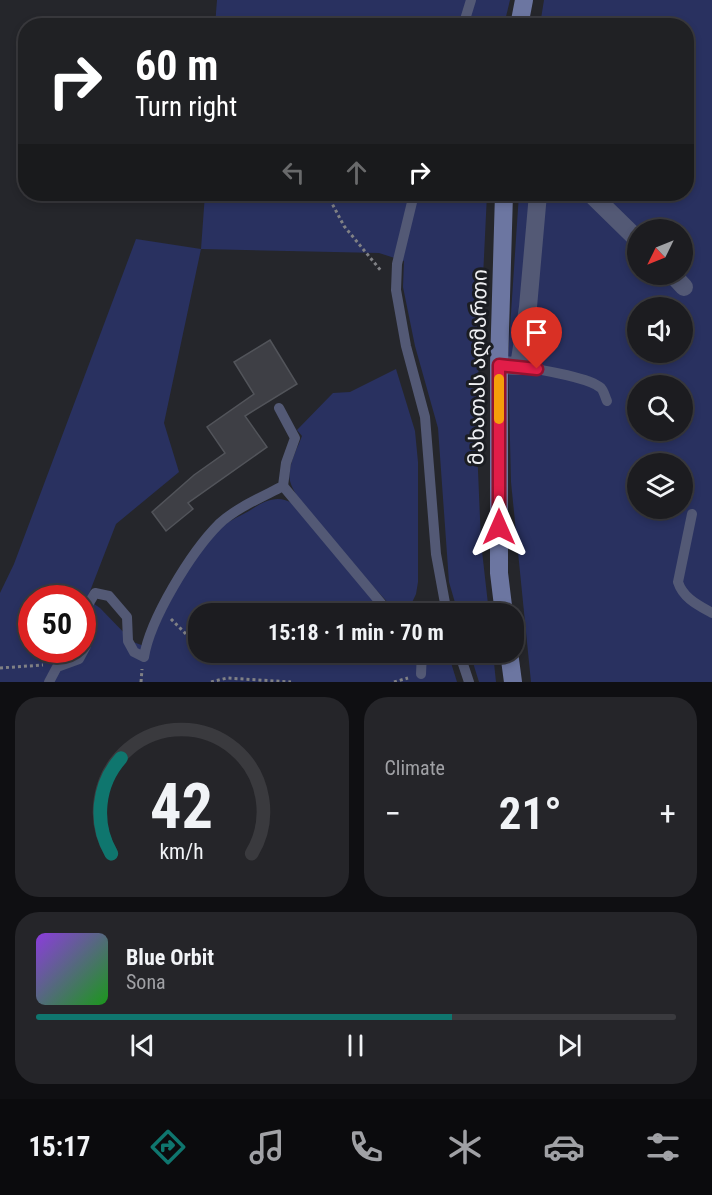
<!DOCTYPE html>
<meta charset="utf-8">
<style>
body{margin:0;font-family:"Roboto Condensed","Noto Sans Georgian",sans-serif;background:#252529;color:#f1f3f6;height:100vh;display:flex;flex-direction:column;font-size:22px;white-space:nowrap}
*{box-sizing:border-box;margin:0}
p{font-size:20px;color:#a0a1a5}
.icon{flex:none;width:33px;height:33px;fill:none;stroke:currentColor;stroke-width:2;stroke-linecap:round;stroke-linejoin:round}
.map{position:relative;height:682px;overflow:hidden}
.side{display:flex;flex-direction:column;gap:15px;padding:15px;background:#0f0f12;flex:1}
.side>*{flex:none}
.top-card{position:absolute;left:18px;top:18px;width:676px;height:183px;border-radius:24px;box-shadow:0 3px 9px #0003,0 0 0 2px #3a3a3e;background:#202124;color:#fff;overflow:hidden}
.needle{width:39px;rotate:227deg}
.buttons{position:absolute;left:627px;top:219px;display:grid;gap:12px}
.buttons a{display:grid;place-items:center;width:66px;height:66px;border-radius:50%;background:#1c1c20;box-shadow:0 3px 9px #0003,0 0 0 2px #3a3a3e;font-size:30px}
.speed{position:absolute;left:18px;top:585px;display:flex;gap:12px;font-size:30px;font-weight:700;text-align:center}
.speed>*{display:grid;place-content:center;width:78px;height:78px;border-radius:50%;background:#1c1c20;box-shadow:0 3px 9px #0003,0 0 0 2px #3a3a3e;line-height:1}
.speed .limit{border:9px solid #d22;background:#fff;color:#111}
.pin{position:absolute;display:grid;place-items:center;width:51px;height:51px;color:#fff;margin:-62px -26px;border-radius:50% 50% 50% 0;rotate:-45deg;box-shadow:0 0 6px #0007}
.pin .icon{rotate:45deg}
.me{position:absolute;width:66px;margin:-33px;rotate:0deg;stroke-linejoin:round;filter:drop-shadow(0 0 4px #0008)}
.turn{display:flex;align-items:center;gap:21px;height:126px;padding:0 18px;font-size:27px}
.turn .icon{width:78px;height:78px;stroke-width:2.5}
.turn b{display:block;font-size:42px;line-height:51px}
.lanes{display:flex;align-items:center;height:57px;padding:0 18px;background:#0003;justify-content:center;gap:30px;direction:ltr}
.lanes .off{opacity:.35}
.big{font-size:45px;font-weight:700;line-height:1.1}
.side .tile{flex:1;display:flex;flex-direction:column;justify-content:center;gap:9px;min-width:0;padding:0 21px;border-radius:24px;background:#252529}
.side .dial{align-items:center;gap:0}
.dial svg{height:156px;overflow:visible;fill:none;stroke:#3a3a3e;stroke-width:7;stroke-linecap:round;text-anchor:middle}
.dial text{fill:#f1f3f6;stroke:none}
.song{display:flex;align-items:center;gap:18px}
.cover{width:72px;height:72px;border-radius:9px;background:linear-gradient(135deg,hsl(270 70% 55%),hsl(120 70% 35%))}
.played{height:6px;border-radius:3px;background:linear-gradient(90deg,#0f766e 65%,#3a3a3e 65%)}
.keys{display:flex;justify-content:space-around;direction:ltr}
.heat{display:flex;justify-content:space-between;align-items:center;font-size:33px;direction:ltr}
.side .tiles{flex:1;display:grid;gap:15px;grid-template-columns:1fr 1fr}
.tile:last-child{grid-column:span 2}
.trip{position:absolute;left:188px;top:603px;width:336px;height:60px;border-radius:24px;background:#1c1c20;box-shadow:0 3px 9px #0003,0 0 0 2px #3a3a3e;font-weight:700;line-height:60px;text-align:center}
.tabs{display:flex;height:96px;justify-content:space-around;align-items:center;background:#0b0b0d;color:#a0a1a5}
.tabs .icon{width:42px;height:42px}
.tabs .active{color:#0f766e}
.tabs b{font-size:27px;color:#f1f3f6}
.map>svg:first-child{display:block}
</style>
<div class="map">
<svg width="712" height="682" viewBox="0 0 712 682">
<rect width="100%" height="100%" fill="#25262b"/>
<g fill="#293160" fill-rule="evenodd">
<path d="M 217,0 L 510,0 L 504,25 L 215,26 Z"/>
<path d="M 544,0 L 712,0 L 712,682 L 531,682 L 511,482 L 508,358 L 519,194 L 687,194 L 687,26 L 540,25 ZM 638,230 L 682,230 L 682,274 L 638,274 ZM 638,308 L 682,308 L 682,352 L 638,352 ZM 638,386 L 682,386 L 682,430 L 638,430 ZM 638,464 L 682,464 L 682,508 L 638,508 Z"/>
<path d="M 205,194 L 487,194 L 476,423 L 481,542 L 489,613 L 458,613 L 449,582 L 438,428 L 415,346 L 403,287 L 404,261 L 379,253 L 201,249 L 164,423 L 179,472 L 116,524 L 87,599 L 100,608 L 133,642 L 150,648 C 161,613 192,557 217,531 C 226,522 238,517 249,511 C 263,502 276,494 292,503 L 385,613 L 198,614 L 198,652 L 448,653 L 457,682 L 0,682 L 0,593 L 14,564 L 136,239 L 201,249 ZM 32,598 L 82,598 L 82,650 L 32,650 Z"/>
<path d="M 396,369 L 415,431 L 418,462 L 418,582 L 416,594 L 407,613 L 399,613 L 393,608 C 371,583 297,509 290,481 C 287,467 297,449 302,436 L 297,430 L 333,393 L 350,392 Z"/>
<path d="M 470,653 L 493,653 L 496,682 L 479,682 Z"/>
</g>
<path fill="#3e3f45" stroke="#52545a" stroke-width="1.5" d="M 270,340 L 297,384 L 245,416 L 267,447 L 188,503 L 193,509 L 166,531 L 152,512 L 194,475 L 225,453 L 207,427 L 254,394 L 234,362 Z"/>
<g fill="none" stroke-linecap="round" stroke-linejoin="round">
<g stroke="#808185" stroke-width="3" stroke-dasharray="3 3" stroke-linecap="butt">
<path d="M 327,194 L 344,226 L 382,272"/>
<path d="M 171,619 L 187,635 L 198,635"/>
<path d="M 0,668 L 43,665"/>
<path d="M 141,682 L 142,669"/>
<path d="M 211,682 L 227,678 L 291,682"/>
<path d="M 394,682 L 408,678"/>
</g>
<g stroke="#535975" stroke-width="10">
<path d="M 463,26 L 471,0"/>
<path d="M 414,194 L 397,264 L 396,290 L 406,346 L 425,417 L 436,554 L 447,614"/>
<path d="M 519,366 C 536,369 589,377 601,388 C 604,391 605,397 607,401"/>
<path d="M 283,486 L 390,614"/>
<path d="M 692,514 L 678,582 C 683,598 698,605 712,613"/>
<path d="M 459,652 L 469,682"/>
<path d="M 421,674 L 422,652"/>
<path d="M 49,682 L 57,667 L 79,659 L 86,646 L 85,610 L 95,593 L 109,596 L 127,617 L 128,641 L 134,652 L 144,657 C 150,619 191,552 219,524 C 236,508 262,497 283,486 L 286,463 L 295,438 L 279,408"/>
</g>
<g stroke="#535975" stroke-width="18">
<path d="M 591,194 L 638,240"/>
<path d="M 672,274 L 684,287"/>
<path d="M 499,365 L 519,366 L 528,307 L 538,194"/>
</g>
<g stroke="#6c76a1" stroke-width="18">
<path d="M 519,26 L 524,0"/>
<path d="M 504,614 L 499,573 L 499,365 L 504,194"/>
<path d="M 509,652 L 513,682"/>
</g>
</g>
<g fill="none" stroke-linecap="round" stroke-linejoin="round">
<defs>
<path id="route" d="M 499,527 L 499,365 L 537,369"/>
</defs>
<use href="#route" stroke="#92132f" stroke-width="15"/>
<use href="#route" stroke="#e11d48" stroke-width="10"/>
<path stroke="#f59e0b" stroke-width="10" d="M 499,419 L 499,379"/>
</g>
<g text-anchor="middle" stroke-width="6" stroke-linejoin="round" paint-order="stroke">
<g font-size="21" fill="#eeeff2" stroke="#1b1d22">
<text transform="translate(478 367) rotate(-89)" y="7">მახათას აღმართი</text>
</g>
</g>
</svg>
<div class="buttons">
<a><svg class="needle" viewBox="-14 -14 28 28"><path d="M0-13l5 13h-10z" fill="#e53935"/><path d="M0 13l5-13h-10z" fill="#a0a1a5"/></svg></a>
<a><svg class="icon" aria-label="sound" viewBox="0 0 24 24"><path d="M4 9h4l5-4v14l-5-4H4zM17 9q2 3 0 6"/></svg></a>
<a><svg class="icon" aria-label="search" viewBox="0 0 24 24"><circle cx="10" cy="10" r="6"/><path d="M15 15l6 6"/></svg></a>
<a><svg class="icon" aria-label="layers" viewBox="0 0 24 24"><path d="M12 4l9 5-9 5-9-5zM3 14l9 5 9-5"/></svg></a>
</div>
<div class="speed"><div class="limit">50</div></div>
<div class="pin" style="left:537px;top:369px;background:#d93025"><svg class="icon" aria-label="arrive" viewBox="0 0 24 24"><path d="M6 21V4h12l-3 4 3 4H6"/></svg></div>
<svg class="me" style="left:499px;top:527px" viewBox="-20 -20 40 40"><path d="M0-17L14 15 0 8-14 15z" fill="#e11d48" stroke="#fff" stroke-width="4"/></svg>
<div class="trip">15:18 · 1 min · 70 m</div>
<div class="top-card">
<div class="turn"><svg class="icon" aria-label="right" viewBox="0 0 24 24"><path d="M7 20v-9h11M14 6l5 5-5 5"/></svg><div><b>60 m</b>Turn right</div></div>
<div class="lanes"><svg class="icon off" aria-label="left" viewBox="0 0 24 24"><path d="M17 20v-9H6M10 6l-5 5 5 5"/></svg><svg class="icon off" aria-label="ahead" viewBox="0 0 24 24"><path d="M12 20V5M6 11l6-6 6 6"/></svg><svg class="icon" aria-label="right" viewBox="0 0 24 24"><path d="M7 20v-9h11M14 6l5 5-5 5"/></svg></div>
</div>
</div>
<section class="side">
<div class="tiles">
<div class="tile dial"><svg viewBox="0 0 100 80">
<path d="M14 69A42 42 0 1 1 86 69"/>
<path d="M14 69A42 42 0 0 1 19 20" stroke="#0f766e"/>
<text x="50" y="56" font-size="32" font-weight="700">42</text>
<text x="50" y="72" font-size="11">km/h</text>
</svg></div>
<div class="tile"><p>Climate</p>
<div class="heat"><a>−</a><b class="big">21°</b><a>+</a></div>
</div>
<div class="tile">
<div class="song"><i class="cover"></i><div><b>Blue Orbit</b><p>Sona</p></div></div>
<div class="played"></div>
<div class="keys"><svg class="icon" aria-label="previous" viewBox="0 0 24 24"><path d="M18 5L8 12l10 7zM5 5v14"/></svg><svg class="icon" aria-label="pause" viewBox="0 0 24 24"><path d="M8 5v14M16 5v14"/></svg><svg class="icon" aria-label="next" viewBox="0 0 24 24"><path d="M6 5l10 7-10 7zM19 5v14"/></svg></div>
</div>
</div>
</section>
<nav class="tabs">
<b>15:17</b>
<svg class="icon active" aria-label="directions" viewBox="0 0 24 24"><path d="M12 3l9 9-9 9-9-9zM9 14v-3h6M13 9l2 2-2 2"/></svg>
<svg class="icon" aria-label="music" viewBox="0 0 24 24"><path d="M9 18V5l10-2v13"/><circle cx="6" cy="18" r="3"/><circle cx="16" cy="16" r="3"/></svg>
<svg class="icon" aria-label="phone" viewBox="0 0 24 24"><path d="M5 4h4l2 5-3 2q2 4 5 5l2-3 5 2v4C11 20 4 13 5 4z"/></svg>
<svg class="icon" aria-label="climate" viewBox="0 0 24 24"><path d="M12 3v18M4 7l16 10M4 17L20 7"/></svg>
<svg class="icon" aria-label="car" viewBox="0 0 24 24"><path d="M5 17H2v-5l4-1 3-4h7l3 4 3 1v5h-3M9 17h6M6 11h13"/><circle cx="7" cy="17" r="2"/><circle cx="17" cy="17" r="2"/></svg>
<svg class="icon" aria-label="filters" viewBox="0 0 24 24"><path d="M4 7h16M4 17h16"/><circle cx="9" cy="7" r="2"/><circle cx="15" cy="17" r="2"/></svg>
</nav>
